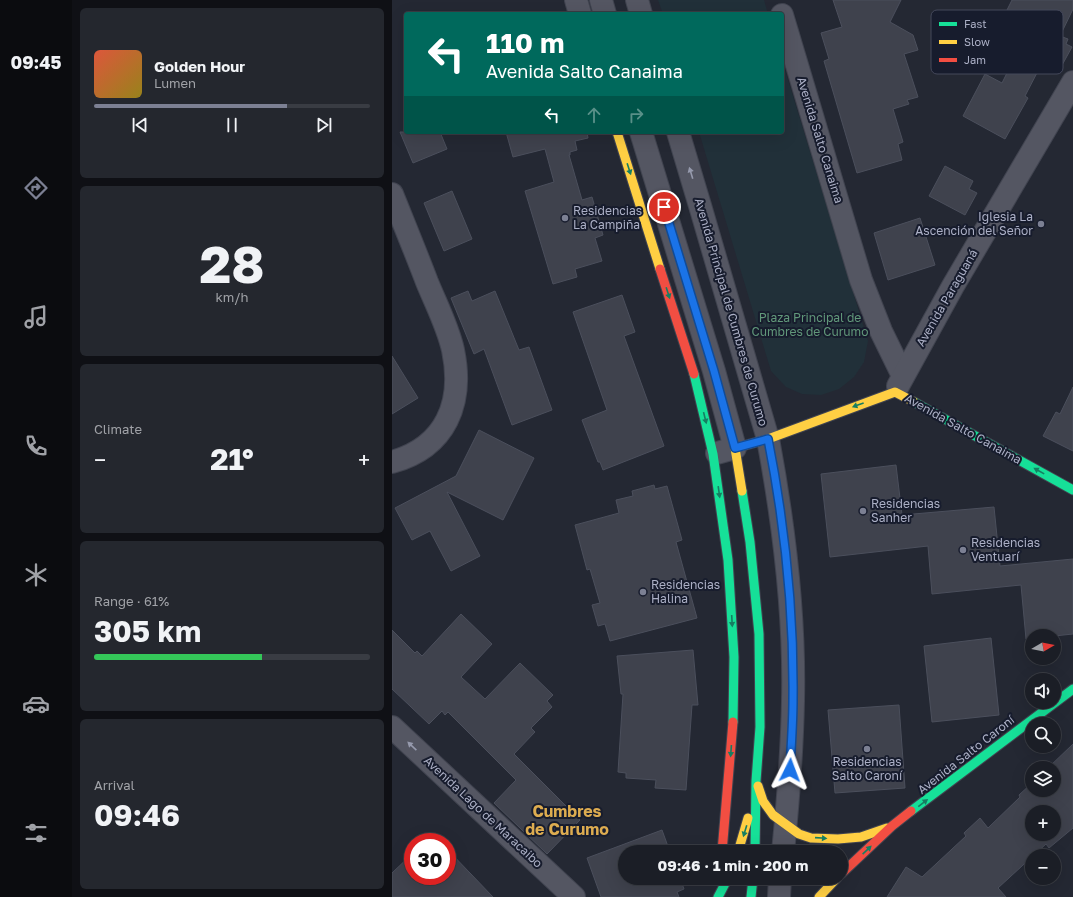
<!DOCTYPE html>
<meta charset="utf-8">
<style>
body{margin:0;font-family:"Golos Text",sans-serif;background:#24272e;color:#f1f3f6;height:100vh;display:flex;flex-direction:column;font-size:15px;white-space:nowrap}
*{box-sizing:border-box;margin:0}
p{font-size:13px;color:#a0a2a7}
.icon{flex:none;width:22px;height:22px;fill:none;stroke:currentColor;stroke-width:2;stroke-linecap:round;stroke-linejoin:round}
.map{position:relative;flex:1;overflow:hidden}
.details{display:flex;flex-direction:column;gap:8px;padding:8px;background:#0f1015;width:320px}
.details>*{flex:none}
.banner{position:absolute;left:12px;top:12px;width:380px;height:122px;border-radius:4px;box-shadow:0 4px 16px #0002,0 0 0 1px #393c43;background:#00695c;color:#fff;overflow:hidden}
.needle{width:26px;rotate:80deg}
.controls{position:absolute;left:633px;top:629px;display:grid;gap:8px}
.controls a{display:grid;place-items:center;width:36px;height:36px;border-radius:50%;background:#1b1e26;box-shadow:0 4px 16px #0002,0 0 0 1px #393c43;font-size:20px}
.speed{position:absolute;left:12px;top:833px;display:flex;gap:8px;font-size:20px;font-weight:700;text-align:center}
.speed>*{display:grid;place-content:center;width:52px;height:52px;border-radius:50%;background:#1b1e26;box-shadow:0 4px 16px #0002,0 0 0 1px #393c43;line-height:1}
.speed .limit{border:6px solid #d22;background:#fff;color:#111}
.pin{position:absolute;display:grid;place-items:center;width:34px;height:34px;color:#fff;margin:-17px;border:2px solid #fff;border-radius:50%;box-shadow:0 1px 4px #0007}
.me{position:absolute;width:44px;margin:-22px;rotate:3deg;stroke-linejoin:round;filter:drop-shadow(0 0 3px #0008)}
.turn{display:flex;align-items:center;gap:14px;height:84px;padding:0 16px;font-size:18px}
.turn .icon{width:52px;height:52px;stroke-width:2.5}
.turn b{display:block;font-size:28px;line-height:34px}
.lanes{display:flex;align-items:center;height:38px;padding:0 16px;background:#0003;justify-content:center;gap:20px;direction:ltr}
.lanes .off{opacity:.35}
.big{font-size:30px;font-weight:700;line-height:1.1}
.details .widget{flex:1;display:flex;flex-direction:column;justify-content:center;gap:6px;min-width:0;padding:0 14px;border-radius:6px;background:#24272e}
.details .dial{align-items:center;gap:0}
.dial b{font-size:52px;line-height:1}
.song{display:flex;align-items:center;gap:12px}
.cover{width:48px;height:48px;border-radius:6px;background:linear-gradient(135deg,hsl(10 70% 55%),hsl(50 70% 35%))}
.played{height:4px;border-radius:2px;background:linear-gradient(90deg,#7c8093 70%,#393c43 70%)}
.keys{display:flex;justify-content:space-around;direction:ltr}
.heat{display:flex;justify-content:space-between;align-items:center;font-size:22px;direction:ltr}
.charge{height:6px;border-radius:3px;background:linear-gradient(90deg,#34c759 61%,#393c43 0)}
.trip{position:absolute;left:226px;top:845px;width:230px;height:40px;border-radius:20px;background:#1b1e26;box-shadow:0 4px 16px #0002,0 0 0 1px #393c43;font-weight:700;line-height:40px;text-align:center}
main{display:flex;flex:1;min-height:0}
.tab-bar{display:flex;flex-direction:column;width:72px;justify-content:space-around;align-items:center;background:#0b0c0f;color:#a0a2a7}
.tab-bar .icon{width:28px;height:28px}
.tab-bar .on{color:#7c8093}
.tab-bar b{font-size:18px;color:#f1f3f6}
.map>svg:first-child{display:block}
</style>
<main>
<nav class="tab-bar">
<b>09:45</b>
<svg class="icon on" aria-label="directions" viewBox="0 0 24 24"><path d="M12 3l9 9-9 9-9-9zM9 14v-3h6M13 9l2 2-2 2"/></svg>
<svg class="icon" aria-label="music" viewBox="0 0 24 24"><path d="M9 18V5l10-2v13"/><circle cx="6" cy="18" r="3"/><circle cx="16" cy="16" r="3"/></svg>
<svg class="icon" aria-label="phone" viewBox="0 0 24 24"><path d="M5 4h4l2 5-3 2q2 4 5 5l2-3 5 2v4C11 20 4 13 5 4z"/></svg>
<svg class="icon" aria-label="climate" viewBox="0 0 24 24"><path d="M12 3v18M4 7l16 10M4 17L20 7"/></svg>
<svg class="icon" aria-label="car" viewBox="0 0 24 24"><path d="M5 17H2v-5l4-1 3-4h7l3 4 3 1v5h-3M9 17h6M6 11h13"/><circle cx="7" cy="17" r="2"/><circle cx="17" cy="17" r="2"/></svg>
<svg class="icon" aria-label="filters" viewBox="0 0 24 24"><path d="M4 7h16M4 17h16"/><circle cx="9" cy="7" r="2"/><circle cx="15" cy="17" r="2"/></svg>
</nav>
<section class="details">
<div class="widget">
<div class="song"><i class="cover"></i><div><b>Golden Hour</b><p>Lumen</p></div></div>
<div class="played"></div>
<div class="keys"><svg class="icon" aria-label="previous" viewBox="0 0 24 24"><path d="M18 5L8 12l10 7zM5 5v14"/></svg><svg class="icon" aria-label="pause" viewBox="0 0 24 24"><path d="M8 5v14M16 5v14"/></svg><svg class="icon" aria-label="next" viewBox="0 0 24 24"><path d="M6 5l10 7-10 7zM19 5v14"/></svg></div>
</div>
<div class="widget dial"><b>28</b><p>km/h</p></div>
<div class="widget"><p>Climate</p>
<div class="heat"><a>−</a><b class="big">21°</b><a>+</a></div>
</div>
<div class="widget"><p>Range · 61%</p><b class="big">305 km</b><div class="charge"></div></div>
<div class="widget"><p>Arrival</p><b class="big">09:46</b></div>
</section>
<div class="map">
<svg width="681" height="897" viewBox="0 0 681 897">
<rect width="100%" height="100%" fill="#242833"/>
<g fill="#213039">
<path d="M 266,0 L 372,0 L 376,14 L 271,14 Z"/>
<path d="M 390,60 L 476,341 L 472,362 L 462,377 L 447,389 L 429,395 L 410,394 L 394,387 L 379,371 L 307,132 L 390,132 Z"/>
</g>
<g fill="#3f424d" stroke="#4b4f5c" fill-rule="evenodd">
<path d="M 441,0 L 509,0 L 498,22 L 521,35 L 526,50 L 512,54 L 526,97 L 515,100 L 517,104 L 501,109 L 511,142 L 506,144 L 510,160 L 465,173 L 432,61 L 437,59 L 429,33 L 450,27 Z"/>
<path d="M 620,0 L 681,0 L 681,9 L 668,36 L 676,39 L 674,44 L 680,47 L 669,67 L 658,61 L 654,70 L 648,67 L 633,96 L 636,98 L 613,139 L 571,116 L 593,74 L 610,83 L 624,55 L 599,42 Z"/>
<path d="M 8,132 L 48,132 L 55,149 L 21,163 Z"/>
<path d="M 114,132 L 195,132 L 196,138 L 183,141 L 185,150 L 178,152 L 178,155 L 177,155 L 190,200 L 200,197 L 211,235 L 203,238 L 210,261 L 183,269 L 185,277 L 161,284 L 133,191 L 162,182 L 153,149 L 121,157 Z"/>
<path d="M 553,166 L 581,181 L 577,189 L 585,193 L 573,215 L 537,196 Z"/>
<path d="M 60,191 L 80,239 L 52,251 L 32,203 Z"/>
<path d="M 528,218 L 543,265 L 496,280 L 482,233 Z"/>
<path d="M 76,291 L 80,301 L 103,291 L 127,350 L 137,347 L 160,410 L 120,425 L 92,349 L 82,354 L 59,298 Z"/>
<path d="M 230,295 L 243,332 L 232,336 L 272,446 L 211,470 L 208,462 L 206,462 L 190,420 L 215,410 L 181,312 Z"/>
<path d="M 0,356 L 26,398 L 0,414 Z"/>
<path d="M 681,387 L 681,451 L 651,436 L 664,412 L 668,414 Z"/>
<path d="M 87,430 L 142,458 L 111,520 L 55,492 L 88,556 L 59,571 L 38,531 L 20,540 L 3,508 L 64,476 Z"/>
<path d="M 504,465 L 510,515 L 602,507 L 608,566 L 681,559 L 681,634 L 662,636 L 640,636 L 640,638 L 634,639 L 629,585 L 540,594 L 536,546 L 438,557 L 429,474 Z"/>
<path d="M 262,485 L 263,489 L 275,486 L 290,540 L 284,542 L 305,618 L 218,641 L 213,624 L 206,626 L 200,605 L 208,603 L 198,569 L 195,570 L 183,525 L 227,513 L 224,500 L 241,496 L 240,491 Z"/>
<path d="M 69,614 L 100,644 L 69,677 L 93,699 L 128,663 L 161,695 L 155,701 L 160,707 L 139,728 L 143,732 L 122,754 L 188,820 L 155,854 L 102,803 L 124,780 L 56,712 L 53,715 L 50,711 L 37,724 L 0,689 L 0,630 L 23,653 L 25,651 L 30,656 Z"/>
<path d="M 599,638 L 607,715 L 540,722 L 532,646 Z"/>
<path d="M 301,650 L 306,705 L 300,705 L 294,790 L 263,788 L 264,780 L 234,778 L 234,773 L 226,772 L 231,694 L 229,694 L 225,656 Z"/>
<path d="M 507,705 L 513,788 L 443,793 L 436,710 Z"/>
<path d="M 681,744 L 681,828 L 657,848 L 654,844 L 606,888 L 614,897 L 495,897 L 514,867 L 530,877 L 574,836 L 572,833 L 588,818 L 596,828 L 628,797 L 627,795 L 640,783 L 640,790 L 662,790 L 662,768 L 656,768 ZM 640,812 L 662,812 L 662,834 L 640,834 Z"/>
<path d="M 270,830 L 278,852 L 233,852 L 233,878 L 288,878 L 292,889 L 285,892 L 287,897 L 209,897 L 195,858 Z"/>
<path d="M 55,849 L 101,897 L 0,897 L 0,873 L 21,853 L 21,876 L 55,876 Z"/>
</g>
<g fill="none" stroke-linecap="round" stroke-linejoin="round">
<defs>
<g id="street">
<path d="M 184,0 L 188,14"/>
<path d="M 209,0 L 213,14"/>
<path d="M 245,0 L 249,14"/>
<path d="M 390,15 L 469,280 L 489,331 L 511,376"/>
<path d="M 249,132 L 322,371 L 343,448 L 325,453"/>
<path d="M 286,132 L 309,209 L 376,439 C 392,525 403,614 401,701 C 400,752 396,802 391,852"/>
<path d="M 0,194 C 12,224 24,253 35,282 C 44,304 56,327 61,350 C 72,403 54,447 0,462"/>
<path d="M 506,386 L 561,286 L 681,82"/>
<path d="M 0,727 L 182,897"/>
<path d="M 387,897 L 388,878"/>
</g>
<g id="fast">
<path d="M 302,374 L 321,454 L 336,560 L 342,657 L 341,722"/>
<path d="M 522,402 L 681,490"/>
<path d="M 350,491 L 358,542 L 367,634 L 368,727 L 364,781 L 363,852"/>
<path d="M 519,811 L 681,689"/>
<path d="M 326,897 L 336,878"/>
<path d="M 359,897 L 361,878"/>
</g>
<g id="slow">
<path d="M 225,132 L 268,269"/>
<path d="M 350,491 L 343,448 L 376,439 L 503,392 L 522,402"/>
<path d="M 366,786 L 371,801 L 381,815 L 407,834 L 419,838 L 446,839 L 469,837 L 495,828"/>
<path d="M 346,852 L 356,818"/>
<path d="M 427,897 L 445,878"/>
</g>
<g id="jam">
<path d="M 268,269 L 302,374"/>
<path d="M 330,852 L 341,722"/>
<path d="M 449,874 L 500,826 L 519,811"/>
</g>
</defs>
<use href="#street" stroke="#414450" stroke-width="24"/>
<use href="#fast" stroke="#414450" stroke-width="11"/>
<use href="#slow" stroke="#414450" stroke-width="11"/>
<use href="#jam" stroke="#414450" stroke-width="11"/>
<use href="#street" stroke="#545662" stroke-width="22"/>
<use href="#fast" stroke="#16e098" stroke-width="9"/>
<use href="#slow" stroke="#ffcf43" stroke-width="9"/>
<use href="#jam" stroke="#f24e42" stroke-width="9"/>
</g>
<defs><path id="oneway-solid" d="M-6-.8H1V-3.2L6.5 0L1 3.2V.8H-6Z"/></defs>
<g fill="#167e62">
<use href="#oneway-solid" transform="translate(237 169) rotate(72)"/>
<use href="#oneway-solid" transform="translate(276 293) rotate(72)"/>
<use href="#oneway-solid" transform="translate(466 405) rotate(160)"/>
<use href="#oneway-solid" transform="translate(313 418) rotate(76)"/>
<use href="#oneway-solid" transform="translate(647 471) rotate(-151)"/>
<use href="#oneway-solid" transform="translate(327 492) rotate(82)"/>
<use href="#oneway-solid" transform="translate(340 621) rotate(87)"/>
<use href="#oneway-solid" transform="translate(339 751) rotate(94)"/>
<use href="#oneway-solid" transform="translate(531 803) rotate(-38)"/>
<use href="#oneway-solid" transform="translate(353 831) rotate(107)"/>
<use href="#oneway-solid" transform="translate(429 838) rotate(4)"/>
<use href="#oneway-solid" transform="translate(475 850) rotate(-43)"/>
</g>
<g fill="#969aad">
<use href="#oneway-solid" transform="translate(299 173) rotate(-107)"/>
<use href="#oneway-solid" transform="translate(20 746) rotate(-137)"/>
</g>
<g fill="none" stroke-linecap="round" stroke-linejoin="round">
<defs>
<path id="route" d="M 272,207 L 322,371 L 343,448 L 376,439 C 393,525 402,613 401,700 C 401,723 399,747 398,770"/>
</defs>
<use href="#route" stroke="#114b97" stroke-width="10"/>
<use href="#route" stroke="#1a73e8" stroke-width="7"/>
</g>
<g fill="#7c8093" stroke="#171c2d" stroke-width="1.5">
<circle cx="173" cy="218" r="4"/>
<circle cx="649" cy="224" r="4"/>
<circle cx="471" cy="511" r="4"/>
<circle cx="571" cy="550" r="4"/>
<circle cx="251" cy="592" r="4"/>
<circle cx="475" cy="749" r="4"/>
</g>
<g text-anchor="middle" stroke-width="4" stroke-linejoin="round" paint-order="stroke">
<g font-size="12" fill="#acb0c6" stroke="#171c2d">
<text transform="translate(428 140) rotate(73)" y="4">Avenida Salto Canaima</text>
<text transform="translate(555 298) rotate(-60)" y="4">Avenida Paraguaná</text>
<text transform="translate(339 312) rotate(74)" y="4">Avenida Principal de Cumbres de Curumo</text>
<text transform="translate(571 429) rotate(29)" y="4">Avenida Salto Canaima</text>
<text transform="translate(574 755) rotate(-38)" y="4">Avenida Salto Caroní</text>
<text transform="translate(91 812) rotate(43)" y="4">Avenida Lago de Maracaibo</text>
</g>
<g font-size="12" fill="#acb0c6" stroke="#171c2d" text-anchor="start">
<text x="181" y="215">Residencias<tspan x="181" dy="14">La Campiña</tspan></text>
<text x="641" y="221" text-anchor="end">Iglesia La<tspan x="641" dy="14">Ascención del Señor</tspan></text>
<text x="479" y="508">Residencias<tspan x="479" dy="14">Sanher</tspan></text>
<text x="579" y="547">Residencias<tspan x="579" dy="14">Ventuarí</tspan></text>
<text x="259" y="589">Residencias<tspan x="259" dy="14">Halina</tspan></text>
<text x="475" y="766" text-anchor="middle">Residencias<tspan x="475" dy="14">Salto Caroní</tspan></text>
</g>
<g font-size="12" fill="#61987a" stroke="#171c2d">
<text x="418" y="322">Plaza Principal de<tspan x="418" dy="14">Cumbres de Curumo</tspan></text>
</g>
<g font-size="16" font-weight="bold" fill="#ddac50" stroke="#171c2d">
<text x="175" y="817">Cumbres<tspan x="175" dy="18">de Curumo</tspan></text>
</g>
</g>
<rect x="539" y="10" width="132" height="64" rx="6" fill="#171c2d" stroke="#44485b" stroke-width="1"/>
<rect x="547" y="22" width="18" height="4" fill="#16e098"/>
<rect x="547" y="40" width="18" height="4" fill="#ffcf43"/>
<rect x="547" y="58" width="18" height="4" fill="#f24e42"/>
<g font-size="11" fill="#acb0c6">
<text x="572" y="28">Fast</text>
<text x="572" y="46">Slow</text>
<text x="572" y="64">Jam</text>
</g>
</svg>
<div class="controls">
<a><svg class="needle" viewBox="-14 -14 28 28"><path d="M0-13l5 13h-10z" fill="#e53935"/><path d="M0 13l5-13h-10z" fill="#a0a2a7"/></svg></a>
<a><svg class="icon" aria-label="sound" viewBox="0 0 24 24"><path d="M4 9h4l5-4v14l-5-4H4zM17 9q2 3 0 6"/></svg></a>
<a><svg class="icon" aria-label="search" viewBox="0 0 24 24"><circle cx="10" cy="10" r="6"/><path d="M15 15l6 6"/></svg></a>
<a><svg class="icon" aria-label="layers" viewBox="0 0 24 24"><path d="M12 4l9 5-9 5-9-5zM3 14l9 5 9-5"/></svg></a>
<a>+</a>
<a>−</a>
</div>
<div class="speed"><div class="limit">30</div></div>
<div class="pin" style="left:272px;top:207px;background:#d93025"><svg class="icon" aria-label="arrive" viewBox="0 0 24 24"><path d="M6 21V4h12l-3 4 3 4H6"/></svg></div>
<svg class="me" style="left:398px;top:770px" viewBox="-20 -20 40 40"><path d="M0-17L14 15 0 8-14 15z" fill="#1a73e8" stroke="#fff" stroke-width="4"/></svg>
<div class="trip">09:46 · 1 min · 200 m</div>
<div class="banner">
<div class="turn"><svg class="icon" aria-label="left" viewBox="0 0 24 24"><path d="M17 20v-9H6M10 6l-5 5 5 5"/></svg><div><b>110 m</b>Avenida Salto Canaima</div></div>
<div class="lanes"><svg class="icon" aria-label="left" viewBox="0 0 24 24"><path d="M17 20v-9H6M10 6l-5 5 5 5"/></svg><svg class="icon off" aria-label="ahead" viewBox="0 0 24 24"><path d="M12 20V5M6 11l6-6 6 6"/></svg><svg class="icon off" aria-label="right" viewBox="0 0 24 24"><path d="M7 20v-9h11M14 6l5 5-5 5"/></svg></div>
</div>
</div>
</main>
